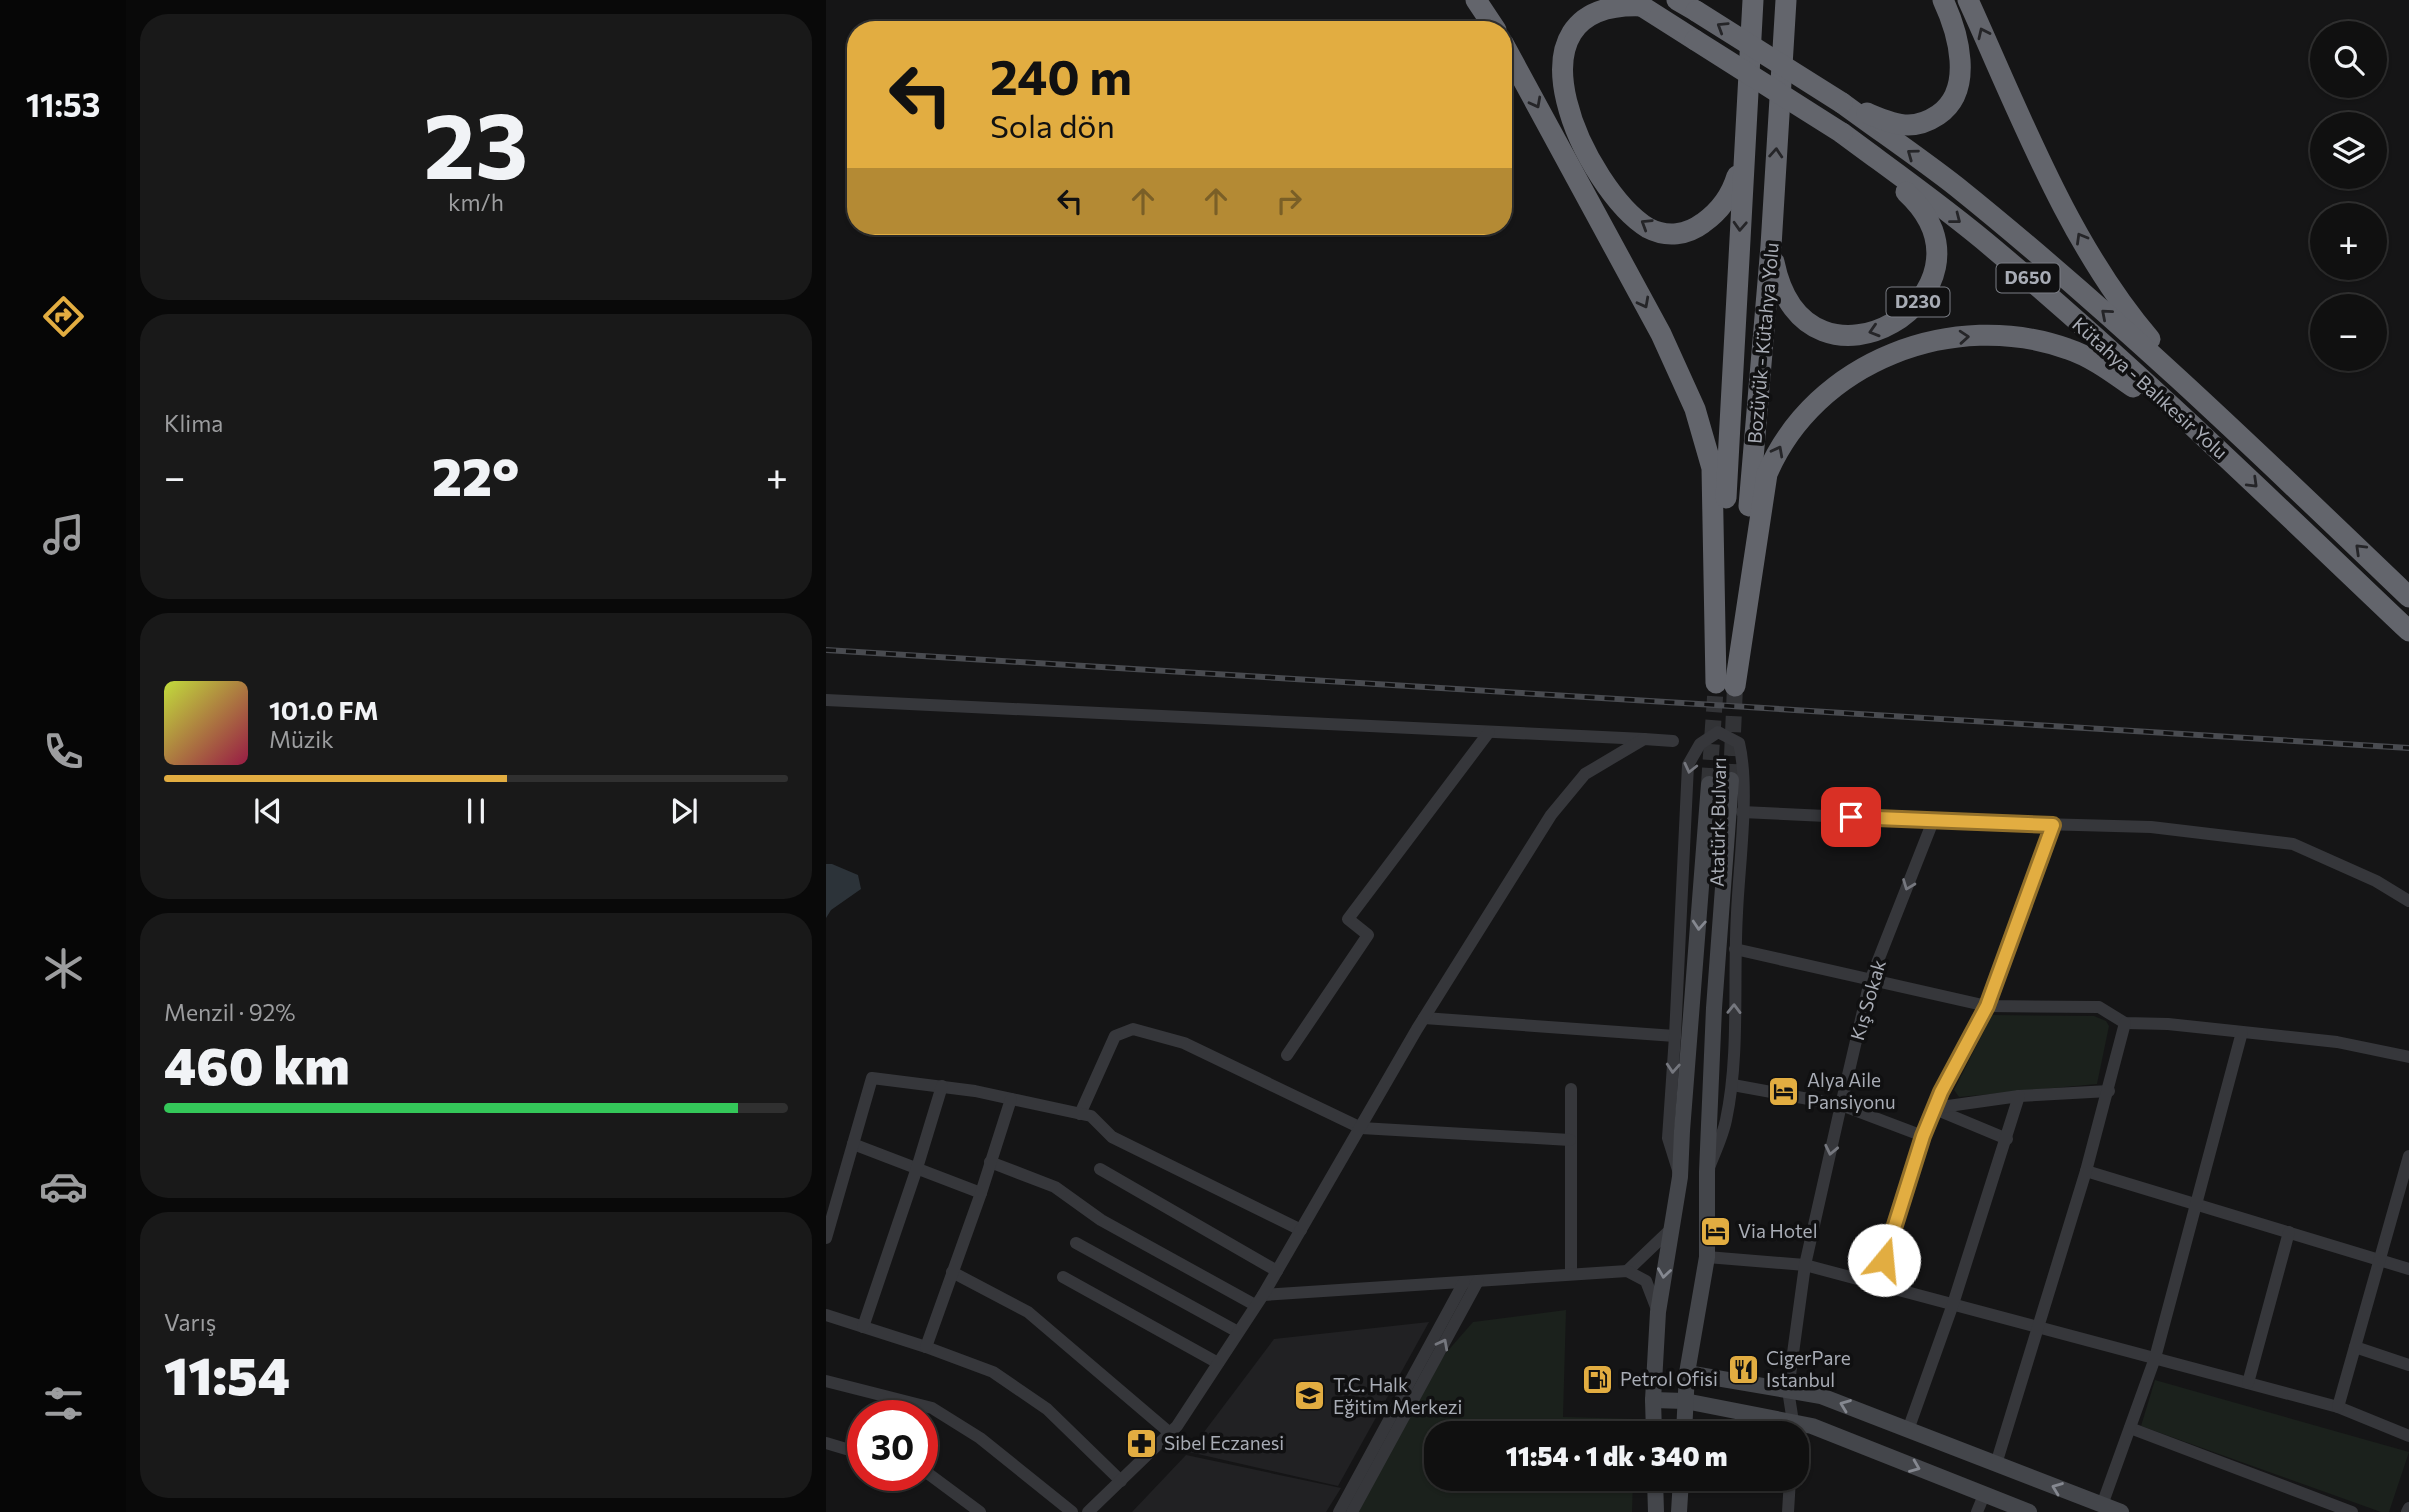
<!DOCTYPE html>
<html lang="tr">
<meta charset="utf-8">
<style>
body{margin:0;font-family:Commissioner,sans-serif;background:#191919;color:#f1f3f6;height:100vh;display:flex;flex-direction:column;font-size:26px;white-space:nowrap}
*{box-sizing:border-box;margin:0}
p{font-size:23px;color:#9c9d9f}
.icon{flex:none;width:38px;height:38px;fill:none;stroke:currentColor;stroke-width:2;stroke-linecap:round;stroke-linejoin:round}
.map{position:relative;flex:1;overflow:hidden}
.drawer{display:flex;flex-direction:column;gap:14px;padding:14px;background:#090909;width:700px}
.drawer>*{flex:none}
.hud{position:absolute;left:21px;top:21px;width:665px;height:214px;border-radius:28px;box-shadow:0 2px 5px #0004,0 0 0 2px #303030;background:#e2ad41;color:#111;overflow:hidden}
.tools{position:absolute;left:1484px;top:21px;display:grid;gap:14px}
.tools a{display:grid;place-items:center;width:77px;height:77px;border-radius:50%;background:#101010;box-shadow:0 2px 5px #0004,0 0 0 2px #303030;font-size:35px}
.speed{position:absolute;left:21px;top:1400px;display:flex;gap:14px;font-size:35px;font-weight:700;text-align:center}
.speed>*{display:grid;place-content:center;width:91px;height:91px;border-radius:50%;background:#101010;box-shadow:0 2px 5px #0004,0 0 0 2px #303030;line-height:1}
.speed .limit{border:10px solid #d22;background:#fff;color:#111}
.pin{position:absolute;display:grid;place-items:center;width:60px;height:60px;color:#fff;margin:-30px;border-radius:14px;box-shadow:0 4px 10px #0006}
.me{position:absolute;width:77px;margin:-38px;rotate:17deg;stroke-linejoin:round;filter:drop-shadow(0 0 5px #0008)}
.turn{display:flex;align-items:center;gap:24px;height:147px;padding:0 28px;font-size:32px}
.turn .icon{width:91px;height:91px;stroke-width:2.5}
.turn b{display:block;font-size:49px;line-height:60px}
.lanes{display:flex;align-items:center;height:66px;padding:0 28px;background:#0003;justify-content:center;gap:35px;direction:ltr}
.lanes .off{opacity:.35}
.big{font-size:52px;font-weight:800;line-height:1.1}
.drawer .tile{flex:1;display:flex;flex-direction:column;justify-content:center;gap:10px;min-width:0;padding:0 24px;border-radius:28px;background:#191919}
.drawer .dial{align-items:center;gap:0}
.dial b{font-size:91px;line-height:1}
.song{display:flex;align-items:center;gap:21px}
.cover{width:84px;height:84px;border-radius:10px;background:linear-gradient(135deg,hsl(70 70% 55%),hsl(340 70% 35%))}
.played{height:7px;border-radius:4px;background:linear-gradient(90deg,#e2ad41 55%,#303030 55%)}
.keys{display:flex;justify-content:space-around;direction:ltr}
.heat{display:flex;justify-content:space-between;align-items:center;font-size:38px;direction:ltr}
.charge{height:10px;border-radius:5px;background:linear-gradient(90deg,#34c759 92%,#303030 0)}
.trip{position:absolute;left:598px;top:1421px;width:385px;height:70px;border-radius:28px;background:#101010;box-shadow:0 2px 5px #0004,0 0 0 2px #303030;font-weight:800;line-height:70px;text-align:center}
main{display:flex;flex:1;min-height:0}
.tab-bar{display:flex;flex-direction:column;width:126px;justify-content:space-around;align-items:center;background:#060606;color:#9c9d9f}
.tab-bar .icon{width:49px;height:49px}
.tab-bar .current{color:#e2ad41}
.tab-bar b{font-size:32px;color:#f1f3f6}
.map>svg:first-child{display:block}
</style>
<main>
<nav class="tab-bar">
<b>11:53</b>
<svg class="icon current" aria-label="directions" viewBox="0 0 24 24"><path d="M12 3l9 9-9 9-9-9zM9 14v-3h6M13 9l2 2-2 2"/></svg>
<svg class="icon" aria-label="music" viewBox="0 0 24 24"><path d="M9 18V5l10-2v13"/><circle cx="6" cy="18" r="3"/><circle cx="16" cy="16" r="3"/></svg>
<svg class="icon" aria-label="phone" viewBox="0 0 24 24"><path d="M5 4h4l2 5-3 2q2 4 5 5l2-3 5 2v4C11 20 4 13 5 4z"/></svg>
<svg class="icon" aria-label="climate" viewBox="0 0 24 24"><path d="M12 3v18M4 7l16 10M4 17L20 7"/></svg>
<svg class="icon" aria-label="car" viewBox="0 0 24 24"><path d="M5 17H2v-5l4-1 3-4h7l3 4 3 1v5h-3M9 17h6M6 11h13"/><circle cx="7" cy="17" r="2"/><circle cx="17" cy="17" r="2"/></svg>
<svg class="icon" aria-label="filters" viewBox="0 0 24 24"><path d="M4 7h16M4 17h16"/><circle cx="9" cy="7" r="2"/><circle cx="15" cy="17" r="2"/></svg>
</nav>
<section class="drawer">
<div class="tile dial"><b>23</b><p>km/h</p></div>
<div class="tile"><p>Klima</p>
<div class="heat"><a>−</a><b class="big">22°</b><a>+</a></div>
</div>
<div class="tile">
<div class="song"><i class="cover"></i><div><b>101.0 FM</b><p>Müzik</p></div></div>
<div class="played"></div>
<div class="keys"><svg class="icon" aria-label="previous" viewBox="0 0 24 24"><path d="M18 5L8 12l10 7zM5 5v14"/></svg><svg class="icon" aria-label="pause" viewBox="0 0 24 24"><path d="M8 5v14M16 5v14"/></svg><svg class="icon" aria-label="next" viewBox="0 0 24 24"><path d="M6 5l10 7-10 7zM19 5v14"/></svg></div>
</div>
<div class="tile"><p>Menzil · 92%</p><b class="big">460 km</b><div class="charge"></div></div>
<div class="tile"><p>Varış</p><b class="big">11:54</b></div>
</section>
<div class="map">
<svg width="1583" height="1512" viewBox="0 0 1583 1512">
<rect width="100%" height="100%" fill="#151516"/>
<g fill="#212123">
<path d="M 603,1322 L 512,1486 L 363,1452 L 448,1339 Z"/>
<path d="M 360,1455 L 515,1488 L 500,1512 L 306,1512 Z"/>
</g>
<g fill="#1b211c">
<path d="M 1166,1015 L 1268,1016 L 1280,1021 L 1283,1026 L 1271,1084 L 1133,1097 L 1128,1090 Z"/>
<path d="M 740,1310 L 737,1417 L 809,1419 L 809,1433 L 611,1433 L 611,1479 L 807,1479 L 806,1512 L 527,1512 L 612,1362 L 647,1322 Z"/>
<path d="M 1329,1380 L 1583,1452 L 1563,1512 L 1555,1512 L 1315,1426 Z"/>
</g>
<path fill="#2c3339" d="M 0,864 L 6,864 L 32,875 L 35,889 L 5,910 L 0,918 Z"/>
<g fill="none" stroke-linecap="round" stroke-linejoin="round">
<g stroke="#323336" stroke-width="16" stroke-dasharray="16 8" stroke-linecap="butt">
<path d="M 905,780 L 909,686"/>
<path d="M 883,784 L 890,683"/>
</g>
<g stroke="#36373b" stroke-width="12">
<path d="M 0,700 L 818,739"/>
<path d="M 916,812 L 1107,821 L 1325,827 L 1467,844 L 1550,881 L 1583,901"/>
<path d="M 909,949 L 1161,1006 L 1273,1007 L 1299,1023 L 1342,1024 L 1511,1042 L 1583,1057"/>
<path d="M 598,1018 L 849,1036"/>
<path d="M 461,1055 L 542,935 L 522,919 L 663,732"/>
<path d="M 907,1085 L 1015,1105 L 1097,1136"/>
<path d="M 745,1089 L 745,1274"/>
<path d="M 1193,1096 L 1283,1091"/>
<path d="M 1109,1109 L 1181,1139"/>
<path d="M 254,1114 L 289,1036 L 307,1029 L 358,1043 L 535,1128 L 744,1140"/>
<path d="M 27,1144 L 155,1193"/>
<path d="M 164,1162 L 229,1187 L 275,1220 L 429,1305"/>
<path d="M 274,1169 L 451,1271"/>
<path d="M 852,1170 L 842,1138 L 849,1036 L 862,765 L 874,744 L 892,732 L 913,743 C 924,789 913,864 911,913 C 907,980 914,1055 900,1120 C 897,1135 890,1150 884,1165"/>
<path d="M 1260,1171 L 1583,1269"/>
<path d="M 0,1238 L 46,1078 L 149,1091 L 265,1116 L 286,1137 L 475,1230"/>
<path d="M 250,1243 L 412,1332"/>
<path d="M 881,1257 L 979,1265 L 1512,1407 L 1583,1436"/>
<path d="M 801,1271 L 844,1230"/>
<path d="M 126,1272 L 202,1312 L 344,1433"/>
<path d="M 237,1277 L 392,1363"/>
<path d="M 1051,1284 L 1097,1136 L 1115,1092 L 1161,1006 L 1228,825"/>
<path d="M 437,1295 L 801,1271 L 820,1281 L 832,1312"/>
<path d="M 0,1315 L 100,1347 L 167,1372 L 221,1409 L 295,1481"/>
<path d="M 37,1327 L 91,1168 L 116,1086"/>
<path d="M 100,1347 L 155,1193 L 185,1099"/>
<path d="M 1529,1347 L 1583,1365"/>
<path d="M 0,1381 L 106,1408 L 154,1438 L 246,1512"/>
<path d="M 1422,1383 L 1463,1232"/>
<path d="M 1512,1407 L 1583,1156"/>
<path d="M 1304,1428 L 1526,1512"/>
<path d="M 1082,1430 L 1127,1304 L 1193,1096 L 1108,1108"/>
<path d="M 967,1433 L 967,1422 L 962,1390 L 979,1265 L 1015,1105 L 1044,981 L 1107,821"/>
<path d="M 0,1443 L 37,1454"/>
<path d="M 1170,1464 L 1260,1171 L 1299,1023"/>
<path d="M 96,1469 L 154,1512"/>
<path d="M 1276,1505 L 1329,1358 L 1416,1032"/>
<path d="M 262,1512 L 351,1426 L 437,1295 L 591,1029 L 725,815 L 759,774 L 818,739 L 847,741"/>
<path d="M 513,1512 L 638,1282"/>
<path d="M 526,1512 L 652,1281"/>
<path d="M 962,1512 L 964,1479"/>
<path d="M 1151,1512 L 1158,1495"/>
<path d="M 1581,1512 L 1583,1508"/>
</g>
<g stroke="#44464b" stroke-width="16">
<path d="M 861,1373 L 995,1396 L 1295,1512"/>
<path d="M 827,1400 L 859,1401 L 986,1426 L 1203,1512"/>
<path d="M 828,1433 L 827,1400 L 832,1312 L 854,1177 L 856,1131 L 883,784"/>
<path d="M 858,1433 L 861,1373 L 881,1257 L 881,1172 L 888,1008 L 905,780"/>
<path d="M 829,1479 L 830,1512"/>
<path d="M 853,1512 L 855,1479"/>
</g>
<g stroke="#63656c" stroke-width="21">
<path d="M 650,0 L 670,30"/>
<path d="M 806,0 L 869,40"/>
<path d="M 851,0 L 870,11"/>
<path d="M 1142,0 C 1193,112 1243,245 1324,339"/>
<path d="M 816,6 C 668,0 761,191 822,228 C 841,238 861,235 877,223 C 894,211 905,196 911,176"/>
<path d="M 677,43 L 835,334 L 869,409 L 886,468 L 890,683"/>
<path d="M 1016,103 C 1054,131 1094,158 1131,187 C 1290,315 1436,456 1583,597"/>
<path d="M 1041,113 C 1053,118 1068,125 1082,125 C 1093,125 1103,121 1112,115 C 1149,90 1132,32 1117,0"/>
<path d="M 1016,133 C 1067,171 1120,208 1168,249 C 1312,370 1447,502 1583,631"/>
<path d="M 948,262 C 980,418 1188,292 1080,192"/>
<path d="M 900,498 L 927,0"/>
<path d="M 923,506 L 945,246 L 960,0"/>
<path d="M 909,686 L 941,474 C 989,361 1128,308 1242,349 C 1266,357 1287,373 1307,387"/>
</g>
<defs>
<path id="rail" d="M 0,650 L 1583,748"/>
</defs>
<use href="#rail" stroke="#494b50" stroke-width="6"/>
<use href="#rail" stroke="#101011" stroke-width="3.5" stroke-dasharray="10" stroke-linecap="butt"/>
<g stroke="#63656c" stroke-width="21">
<path d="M 870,11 L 1016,103"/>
<path d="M 869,40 L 1016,133"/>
</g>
</g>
<defs><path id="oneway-chevron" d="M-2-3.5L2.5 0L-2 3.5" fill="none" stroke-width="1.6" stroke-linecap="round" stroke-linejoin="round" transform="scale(1.75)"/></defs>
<g stroke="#252528">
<use href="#oneway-chevron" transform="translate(896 27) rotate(-148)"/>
<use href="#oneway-chevron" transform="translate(1157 33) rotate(-115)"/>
<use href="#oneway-chevron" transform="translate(710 103) rotate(62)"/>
<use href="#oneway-chevron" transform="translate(950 153) rotate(-86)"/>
<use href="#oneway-chevron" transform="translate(1086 154) rotate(-144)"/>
<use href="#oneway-chevron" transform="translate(1130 219) rotate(38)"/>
<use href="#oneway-chevron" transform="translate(820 224) rotate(-148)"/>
<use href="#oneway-chevron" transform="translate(914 226) rotate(93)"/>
<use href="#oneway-chevron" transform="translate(1255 238) rotate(-120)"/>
<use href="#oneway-chevron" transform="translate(818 303) rotate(62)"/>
<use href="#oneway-chevron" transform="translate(1280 314) rotate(-139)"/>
<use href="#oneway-chevron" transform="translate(1048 331) rotate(163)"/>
<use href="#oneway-chevron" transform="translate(1138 337) rotate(-4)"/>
<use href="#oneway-chevron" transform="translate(952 451) rotate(-62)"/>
<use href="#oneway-chevron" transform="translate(1427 483) rotate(44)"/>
<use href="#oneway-chevron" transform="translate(1534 549) rotate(-136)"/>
</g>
<g stroke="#75777e">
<use href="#oneway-chevron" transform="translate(864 768) rotate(103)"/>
<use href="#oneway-chevron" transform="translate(1082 885) rotate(111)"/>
<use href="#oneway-chevron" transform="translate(908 1009) rotate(-89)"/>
<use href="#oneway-chevron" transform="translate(847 1068) rotate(94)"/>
<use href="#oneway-chevron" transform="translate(1005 1150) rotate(102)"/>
<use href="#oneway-chevron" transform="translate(617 1344) rotate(-62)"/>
</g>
<g stroke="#858890">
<use href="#oneway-chevron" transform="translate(873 925) rotate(94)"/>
<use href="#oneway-chevron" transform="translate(838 1273) rotate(98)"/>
<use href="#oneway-chevron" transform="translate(1019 1405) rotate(-159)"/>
<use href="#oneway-chevron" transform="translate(1089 1467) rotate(22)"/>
<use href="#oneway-chevron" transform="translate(1231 1488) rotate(-159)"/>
</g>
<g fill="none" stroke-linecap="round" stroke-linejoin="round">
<defs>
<path id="route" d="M 1025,817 L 1227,825 L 1161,1006 L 1115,1092 L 1097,1136 L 1058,1260"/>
</defs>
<use href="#route" stroke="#93702a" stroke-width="18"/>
<use href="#route" stroke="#e2ad41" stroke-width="12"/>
</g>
<defs>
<symbol id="hotel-square" viewBox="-11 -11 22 22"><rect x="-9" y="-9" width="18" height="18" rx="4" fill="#e2ad41" stroke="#101011"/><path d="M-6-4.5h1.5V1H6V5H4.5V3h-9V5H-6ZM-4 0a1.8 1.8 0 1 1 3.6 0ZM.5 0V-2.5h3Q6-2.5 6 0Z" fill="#111"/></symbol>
<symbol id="restaurant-square" viewBox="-11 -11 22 22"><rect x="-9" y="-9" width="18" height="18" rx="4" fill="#e2ad41" stroke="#101011"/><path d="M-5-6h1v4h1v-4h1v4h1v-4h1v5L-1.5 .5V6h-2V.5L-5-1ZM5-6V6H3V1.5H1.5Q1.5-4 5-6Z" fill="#111"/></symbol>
<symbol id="fuel-square" viewBox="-11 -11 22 22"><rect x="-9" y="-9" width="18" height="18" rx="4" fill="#e2ad41" stroke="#101011"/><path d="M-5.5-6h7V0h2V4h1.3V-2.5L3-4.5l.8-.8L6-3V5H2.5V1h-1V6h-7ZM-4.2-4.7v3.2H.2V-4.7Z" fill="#111"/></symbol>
<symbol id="school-square" viewBox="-11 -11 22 22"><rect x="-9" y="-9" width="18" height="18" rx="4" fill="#e2ad41" stroke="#101011"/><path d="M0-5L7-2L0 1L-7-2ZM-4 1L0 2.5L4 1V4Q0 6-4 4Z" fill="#111"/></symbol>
<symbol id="pharmacy-square" viewBox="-11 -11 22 22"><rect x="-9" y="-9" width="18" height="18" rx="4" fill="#e2ad41" stroke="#101011"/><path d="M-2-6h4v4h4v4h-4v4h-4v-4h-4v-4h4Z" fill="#111"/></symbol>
</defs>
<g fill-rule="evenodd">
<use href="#hotel-square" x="940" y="1074" width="35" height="35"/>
<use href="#hotel-square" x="872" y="1214" width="35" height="35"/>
<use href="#restaurant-square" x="900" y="1352" width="35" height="35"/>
<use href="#fuel-square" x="754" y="1362" width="35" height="35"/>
<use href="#school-square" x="466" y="1378" width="35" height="35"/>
<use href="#pharmacy-square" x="298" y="1426" width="35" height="35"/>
</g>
<g text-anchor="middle" stroke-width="7" stroke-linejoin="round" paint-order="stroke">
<g fill="#101011" stroke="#7a7d84" stroke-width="2">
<rect x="1170.5" y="263.5" width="63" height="29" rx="5"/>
<rect x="1060.5" y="287.5" width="63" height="29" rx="5"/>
</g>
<g font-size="18" font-weight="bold" fill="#a8acb5">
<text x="1202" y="284">D650</text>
<text x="1092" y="308">D230</text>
</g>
<g font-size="19" fill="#a8acb5" stroke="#101011">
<text transform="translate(937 343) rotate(-85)" y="7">Bozüyük - Kütahya Yolu</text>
<text transform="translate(1324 388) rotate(42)" y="7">Kütahya - Balıkesir Yolu</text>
<text transform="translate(892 822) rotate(-89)" y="7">Atatürk Bulvarı</text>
<text transform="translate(1042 1000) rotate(-74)" y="7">Kış Sokak</text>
</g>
<g font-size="19" fill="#a8acb5" stroke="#101011" text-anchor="start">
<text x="981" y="1087">Alya Aile<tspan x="981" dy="22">Pansiyonu</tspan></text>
<text x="912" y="1238">Via Hotel</text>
<text x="940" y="1365">CigerPare<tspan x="940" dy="22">Istanbul</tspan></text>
<text x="794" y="1386">Petrol Ofisi</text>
<text x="507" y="1392">T.C. Halk<tspan x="507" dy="22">Eğitim Merkezi</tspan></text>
<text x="338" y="1450">Sibel Eczanesi</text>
</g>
</g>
</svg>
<div class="tools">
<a><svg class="icon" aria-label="search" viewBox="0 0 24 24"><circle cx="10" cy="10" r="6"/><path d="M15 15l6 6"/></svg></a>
<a><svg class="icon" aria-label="layers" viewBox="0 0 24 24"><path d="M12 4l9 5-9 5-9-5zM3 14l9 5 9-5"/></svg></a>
<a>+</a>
<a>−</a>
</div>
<div class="speed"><div class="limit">30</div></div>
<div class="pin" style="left:1025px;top:817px;background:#d93025"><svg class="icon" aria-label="arrive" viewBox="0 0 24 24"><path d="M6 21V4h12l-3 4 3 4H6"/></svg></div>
<svg class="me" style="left:1058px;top:1260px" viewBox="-20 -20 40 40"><circle r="19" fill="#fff"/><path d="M0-13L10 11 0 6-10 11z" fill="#e2ad41"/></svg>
<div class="trip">11:54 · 1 dk · 340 m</div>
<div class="hud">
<div class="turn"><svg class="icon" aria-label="left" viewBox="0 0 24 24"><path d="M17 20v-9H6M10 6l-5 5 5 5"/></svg><div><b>240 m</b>Sola dön</div></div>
<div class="lanes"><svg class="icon" aria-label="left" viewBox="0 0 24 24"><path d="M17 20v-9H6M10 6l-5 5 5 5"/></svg><svg class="icon off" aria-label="ahead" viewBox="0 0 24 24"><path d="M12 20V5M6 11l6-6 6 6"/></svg><svg class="icon off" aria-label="ahead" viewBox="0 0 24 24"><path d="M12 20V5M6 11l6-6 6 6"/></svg><svg class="icon off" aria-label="right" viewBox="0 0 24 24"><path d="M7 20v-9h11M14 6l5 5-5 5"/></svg></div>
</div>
</div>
</main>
